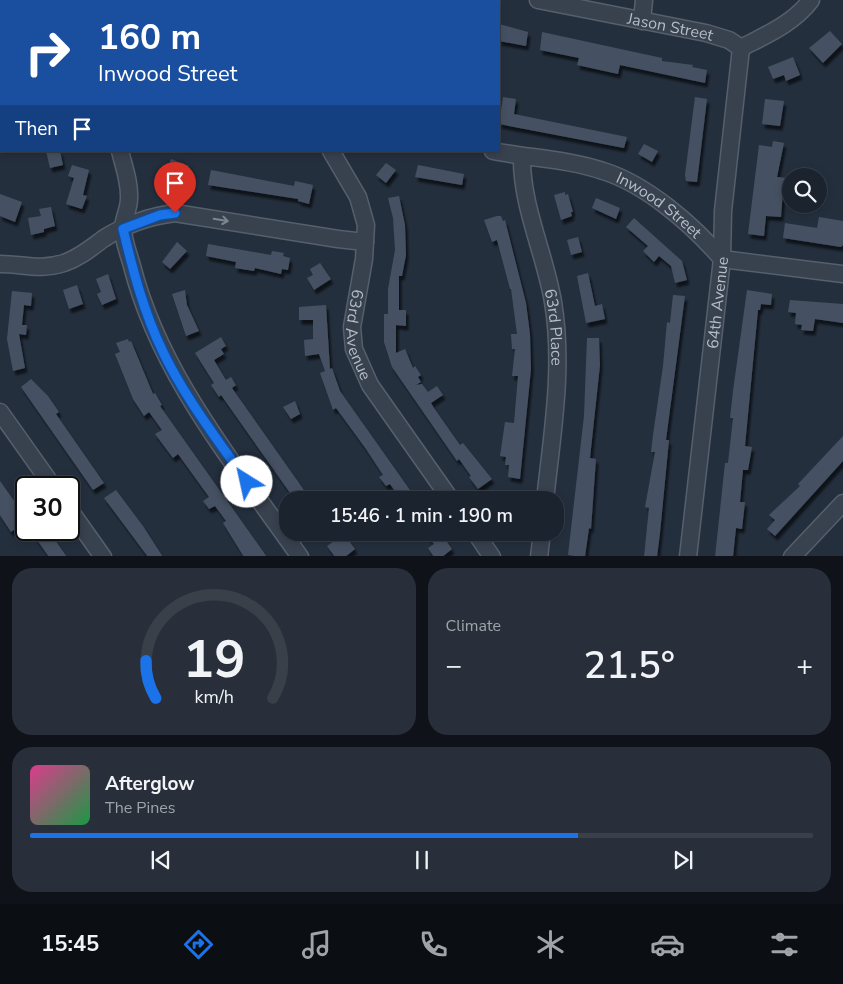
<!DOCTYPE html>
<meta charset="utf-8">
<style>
body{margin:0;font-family:"Nunito Sans",sans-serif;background:#282f3a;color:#f1f3f6;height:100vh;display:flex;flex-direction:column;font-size:19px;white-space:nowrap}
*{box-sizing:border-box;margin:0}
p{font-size:16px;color:#a0a4aa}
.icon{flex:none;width:28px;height:28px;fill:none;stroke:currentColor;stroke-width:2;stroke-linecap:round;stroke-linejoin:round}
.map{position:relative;height:556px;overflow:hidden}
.sheet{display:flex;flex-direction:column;gap:12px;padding:12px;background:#0f1319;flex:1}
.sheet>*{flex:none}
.hud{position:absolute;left:0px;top:0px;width:500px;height:152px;box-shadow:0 2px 8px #0003,0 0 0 1px #39404a;background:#1a4fa0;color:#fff;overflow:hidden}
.buttons{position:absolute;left:782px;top:168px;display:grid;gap:10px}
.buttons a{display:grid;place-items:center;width:45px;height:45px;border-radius:50%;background:#1b232e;box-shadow:0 2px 8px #0003,0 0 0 1px #39404a;font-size:25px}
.speed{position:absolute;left:15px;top:476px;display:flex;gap:10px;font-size:25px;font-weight:700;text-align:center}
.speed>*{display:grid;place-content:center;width:65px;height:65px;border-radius:50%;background:#1b232e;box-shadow:0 2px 8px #0003,0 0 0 1px #39404a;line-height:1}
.speed .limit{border:2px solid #111;border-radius:8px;background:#fff;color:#111}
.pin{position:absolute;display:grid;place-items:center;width:42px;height:42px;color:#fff;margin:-51px -21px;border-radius:50% 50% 50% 0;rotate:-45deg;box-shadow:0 0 5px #0007}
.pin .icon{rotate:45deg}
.me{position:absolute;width:55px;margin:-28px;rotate:325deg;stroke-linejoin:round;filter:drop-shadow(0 0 4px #0008)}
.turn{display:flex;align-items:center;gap:18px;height:105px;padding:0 15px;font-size:22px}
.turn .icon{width:65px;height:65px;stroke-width:2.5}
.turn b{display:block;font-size:35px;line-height:42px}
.then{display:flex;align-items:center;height:48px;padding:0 15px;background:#0003;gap:10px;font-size:19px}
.big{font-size:38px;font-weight:600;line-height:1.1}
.sheet .tile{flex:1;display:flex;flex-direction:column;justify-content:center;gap:8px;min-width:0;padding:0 18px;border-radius:20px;background:#282f3a}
.sheet .dial{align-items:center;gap:0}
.dial svg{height:130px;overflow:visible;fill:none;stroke:#39404a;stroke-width:7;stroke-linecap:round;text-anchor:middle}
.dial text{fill:#f1f3f6;stroke:none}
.song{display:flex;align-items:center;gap:15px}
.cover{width:60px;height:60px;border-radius:8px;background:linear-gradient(135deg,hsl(330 70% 55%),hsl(140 70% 35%))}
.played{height:5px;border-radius:2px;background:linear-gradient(90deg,#1a73e8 70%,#39404a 70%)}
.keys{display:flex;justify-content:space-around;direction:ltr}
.heat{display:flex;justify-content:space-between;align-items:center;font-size:28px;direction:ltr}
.sheet .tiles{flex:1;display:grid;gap:12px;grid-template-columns:1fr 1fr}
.tile:last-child{grid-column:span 2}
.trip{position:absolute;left:279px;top:491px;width:285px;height:50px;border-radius:20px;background:#1b232e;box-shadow:0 2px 8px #0003,0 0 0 1px #39404a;font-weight:600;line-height:50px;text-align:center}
.dock{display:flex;height:80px;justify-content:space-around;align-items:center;background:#0b0e12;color:#a0a4aa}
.dock .icon{width:35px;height:35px}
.dock .on{color:#1a73e8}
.dock b{font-size:22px;color:#f1f3f6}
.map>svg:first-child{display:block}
</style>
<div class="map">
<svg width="843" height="557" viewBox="0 0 843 557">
<defs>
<filter id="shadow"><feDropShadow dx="2.5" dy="4.5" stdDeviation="1" flood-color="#0009"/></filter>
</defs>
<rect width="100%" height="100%" fill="#242f3e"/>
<g fill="#455162" filter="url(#shadow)">
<path d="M 499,24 L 528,32 L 526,46 L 499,41 Z"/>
<path d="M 830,31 L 842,44 L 823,63 L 809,48 Z"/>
<path d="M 542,32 L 662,58 L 662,61 L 693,65 L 692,67 L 707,70 L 705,83 L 620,65 L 618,74 L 577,65 L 579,58 L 540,50 Z"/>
<path d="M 793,57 L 800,75 L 786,81 L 784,75 L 773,79 L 768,67 Z"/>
<path d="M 503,97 L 516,99 L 514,114 L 627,137 L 624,148 L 499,124 Z"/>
<path d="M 695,97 L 707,99 L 697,182 L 686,181 L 685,175 Z"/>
<path d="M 765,99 L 784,101 L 780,126 L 762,124 Z"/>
<path d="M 773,141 L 784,143 L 777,177 L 788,178 L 787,192 L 783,191 L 781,217 L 766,216 L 764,236 L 748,234 L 759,145 L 772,147 Z"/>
<path d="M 644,144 L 658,151 L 652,162 L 638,154 Z"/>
<path d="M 46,151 L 60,151 L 63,165 L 50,168 Z"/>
<path d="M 171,159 L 189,166 L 182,182 L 164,175 Z"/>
<path d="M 386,163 L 396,170 L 386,183 L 376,175 Z"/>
<path d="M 72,165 L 89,170 L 83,195 L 87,196 L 82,209 L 66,204 L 74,178 L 68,176 Z"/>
<path d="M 418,165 L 464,174 L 462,185 L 415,177 Z"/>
<path d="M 211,170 L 294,186 L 295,181 L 313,185 L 309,204 L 298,201 L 298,199 L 208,185 Z"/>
<path d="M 565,192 L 565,195 L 568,194 L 573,212 L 571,212 L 572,216 L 561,220 L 554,195 Z"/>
<path d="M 0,194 L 22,202 L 15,222 L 0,216 Z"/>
<path d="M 399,196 L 405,225 L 406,255 L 402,276 L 399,276 L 399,310 L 406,310 L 406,326 L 396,325 L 396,353 L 405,349 L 413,368 L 415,366 L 421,375 L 418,377 L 421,382 L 416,385 L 422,384 L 428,392 L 437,386 L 443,395 L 431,403 L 434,408 L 460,445 L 463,443 L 492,479 L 478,489 L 469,477 L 471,476 L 459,459 L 457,461 L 392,367 L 384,342 L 384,314 L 388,314 L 388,289 L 395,250 L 393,218 L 388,198 Z"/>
<path d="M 596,198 L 620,208 L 616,219 L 592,208 Z"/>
<path d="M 51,207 L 55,226 L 44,229 L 44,232 L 31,235 L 28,218 L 41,216 L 39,209 Z"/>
<path d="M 497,216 L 501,216 L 503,221 L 505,220 L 526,303 L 530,334 L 531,369 L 520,479 L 508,477 L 509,465 L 505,465 L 506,457 L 500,456 L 505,422 L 514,423 L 518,376 L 512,376 L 515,349 L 512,349 L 511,334 L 517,334 L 511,289 L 510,289 L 497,240 L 492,242 L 484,220 Z"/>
<path d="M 819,217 L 843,221 L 843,245 L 841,247 L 783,238 L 785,223 L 817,228 Z"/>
<path d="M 634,218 L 682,261 L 687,280 L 675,283 L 671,266 L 659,256 L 654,262 L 643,251 L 648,246 L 626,227 Z"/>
<path d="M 578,237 L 582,252 L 571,255 L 567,240 Z"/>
<path d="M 177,242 L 187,251 L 170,269 L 162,262 Z"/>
<path d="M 208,244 L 271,255 L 272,251 L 284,253 L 283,256 L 290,258 L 288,270 L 282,269 L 281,274 L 255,268 L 254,271 L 235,268 L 236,262 L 206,256 Z"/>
<path d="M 320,263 L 331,279 L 314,290 L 307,278 L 313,275 L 310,269 Z"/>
<path d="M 588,273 L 595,306 L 602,304 L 605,319 L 586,323 L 577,276 Z"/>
<path d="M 108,274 L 116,299 L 102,305 L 97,294 L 101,292 L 96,279 Z"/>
<path d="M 77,285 L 83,304 L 69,309 L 63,290 Z"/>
<path d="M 185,290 L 187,305 L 199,331 L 186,336 L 172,294 Z"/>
<path d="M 747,290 L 772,294 L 771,305 L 761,304 L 760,310 L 758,310 L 745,446 L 752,447 L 748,470 L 743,470 L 740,502 L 745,502 L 742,529 L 736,528 L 733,557 L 715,557 L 725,463 L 728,463 L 733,418 L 730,418 L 733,391 Z"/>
<path d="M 12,291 L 32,293 L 31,306 L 24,305 L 22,325 L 27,325 L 26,335 L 19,334 L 25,368 L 13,371 L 7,339 Z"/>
<path d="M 673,295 L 685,296 L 666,440 L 669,440 L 660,533 L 657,557 L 644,557 L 649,508 L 645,507 L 655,452 L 651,452 L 653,435 L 663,366 L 667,322 L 670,323 Z"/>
<path d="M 790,300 L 843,304 L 843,323 L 815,319 L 813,331 L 801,330 L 802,325 L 795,324 L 796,313 L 788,312 Z"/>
<path d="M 326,305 L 330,369 L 332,368 L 340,391 L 417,500 L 401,500 L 390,484 L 386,486 L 379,477 L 383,475 L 366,449 L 336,408 L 333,410 L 320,373 L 325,371 L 319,354 L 305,356 L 304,340 L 313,339 L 313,320 L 299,320 L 299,307 Z"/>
<path d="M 221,337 L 226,346 L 221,349 L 224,354 L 214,360 L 226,380 L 231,377 L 236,385 L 232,388 L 311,500 L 295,500 L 221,395 L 219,397 L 211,385 L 214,383 L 195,353 Z"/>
<path d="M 587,338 L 599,338 L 600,365 L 590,458 L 596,459 L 591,529 L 589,528 L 585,557 L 581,557 L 568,555 L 584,416 Z"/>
<path d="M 128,339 L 129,342 L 131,341 L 153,394 L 155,393 L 162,405 L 160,406 L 267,557 L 244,557 L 223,523 L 226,521 L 215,506 L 209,509 L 203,501 L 209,497 L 178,454 L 173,458 L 155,434 L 162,430 L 149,412 L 144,416 L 133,399 L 115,354 L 120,352 L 116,343 Z"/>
<path d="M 31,379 L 48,396 L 59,412 L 56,414 L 104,483 L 93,490 L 21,387 Z"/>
<path d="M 295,401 L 300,414 L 291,419 L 283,407 Z"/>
<path d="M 843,436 L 843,461 L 775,536 L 767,529 L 775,520 L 769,515 L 800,486 L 798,484 Z"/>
<path d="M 0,481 L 20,509 L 21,508 L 26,515 L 26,521 L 11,532 L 0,515 Z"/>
<path d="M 116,490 L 143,526 L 163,557 L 148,557 L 113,510 L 104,498 Z"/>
<path d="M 30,530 L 48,530 L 67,557 L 49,557 Z"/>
<path d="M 424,532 L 440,532 L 452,549 L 442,557 L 434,557 L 428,548 L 434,544 Z"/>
<path d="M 344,534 L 355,549 L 345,557 L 335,557 L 327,546 Z"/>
</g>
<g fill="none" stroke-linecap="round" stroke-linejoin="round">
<defs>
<g id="minor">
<path d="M 58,0 L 59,1"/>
<path d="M 260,0 L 261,1"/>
<path id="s1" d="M 538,0 L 706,33 L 729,40 L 741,48"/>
<path d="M 642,21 L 644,0"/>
<path d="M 741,48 C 766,35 794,23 811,0"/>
<path d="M 120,151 C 124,167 130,183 129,199 C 129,209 123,219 123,229 C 123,240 129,255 132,266 C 160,376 236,465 300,557"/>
<path id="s2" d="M 331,151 L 358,197 L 366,225 L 364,259 L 352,327 L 354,349 L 370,385 L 451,500"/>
<path id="s3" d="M 493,151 C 529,158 568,159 603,171 C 646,184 693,225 722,259 L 843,274"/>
<path id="s4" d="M 522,157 C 521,205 545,254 553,302 C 564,367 552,435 545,500"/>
<path d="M 0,264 C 25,264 38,271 64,263 C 79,258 91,248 103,239 C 124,225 151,216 175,213 L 338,239 L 365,242"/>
<path d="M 0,412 L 54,488"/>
<path d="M 69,509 L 103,557"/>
<path d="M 475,532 L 492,557"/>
<path d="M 539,557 L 542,532"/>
<path id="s5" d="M 688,557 L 722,259 L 723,211 L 741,48"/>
<path d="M 792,557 L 843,503"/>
</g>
</defs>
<use href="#minor" stroke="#565f6c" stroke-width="19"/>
<use href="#minor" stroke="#38414e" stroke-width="16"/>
</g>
<defs><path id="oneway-shaft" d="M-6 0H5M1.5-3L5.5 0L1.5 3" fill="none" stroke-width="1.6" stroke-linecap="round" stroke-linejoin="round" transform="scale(1.25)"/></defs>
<use stroke="#7c8592" href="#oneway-shaft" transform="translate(221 220) rotate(9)"/>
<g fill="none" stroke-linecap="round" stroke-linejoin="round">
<defs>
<path id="route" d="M 175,213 L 160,215 L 123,229 C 133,271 144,313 163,352 C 185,398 218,440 247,482"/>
</defs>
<use href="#route" stroke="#114b97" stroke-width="12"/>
<use href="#route" stroke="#1a73e8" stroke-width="9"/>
</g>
<g text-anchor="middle" stroke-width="5" stroke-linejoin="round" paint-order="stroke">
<g font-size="16" fill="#b4bcc9" stroke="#1d2633">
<text dy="6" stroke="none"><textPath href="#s1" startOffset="135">Jason Street</textPath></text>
<text dy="6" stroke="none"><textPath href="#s3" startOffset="178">Inwood Street</textPath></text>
<text dy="6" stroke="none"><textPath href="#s5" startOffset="256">64th Avenue</textPath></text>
<text dy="6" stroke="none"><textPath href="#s4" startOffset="174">63rd Place</textPath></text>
<text dy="6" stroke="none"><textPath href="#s2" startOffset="194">63rd Avenue</textPath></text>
</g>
</g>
</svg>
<div class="buttons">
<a><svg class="icon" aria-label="search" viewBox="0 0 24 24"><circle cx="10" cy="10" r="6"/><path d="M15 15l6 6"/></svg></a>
</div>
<div class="speed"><div class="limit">30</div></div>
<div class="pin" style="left:175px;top:213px;background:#d93025"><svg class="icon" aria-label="arrive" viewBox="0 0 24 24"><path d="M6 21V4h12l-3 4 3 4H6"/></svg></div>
<svg class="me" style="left:247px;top:482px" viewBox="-20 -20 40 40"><circle r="19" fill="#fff"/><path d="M0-13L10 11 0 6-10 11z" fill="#1a73e8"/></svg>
<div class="trip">15:46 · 1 min · 190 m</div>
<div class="hud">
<div class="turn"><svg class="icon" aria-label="right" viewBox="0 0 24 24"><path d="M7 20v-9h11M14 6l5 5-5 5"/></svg><div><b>160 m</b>Inwood Street</div></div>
<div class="then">Then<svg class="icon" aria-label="arrive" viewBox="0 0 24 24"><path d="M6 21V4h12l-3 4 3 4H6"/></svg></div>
</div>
</div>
<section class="sheet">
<div class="tiles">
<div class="tile dial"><svg viewBox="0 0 100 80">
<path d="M14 69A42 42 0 1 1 86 69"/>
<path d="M14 69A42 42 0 0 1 8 46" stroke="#1a73e8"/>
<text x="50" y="56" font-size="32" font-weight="700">19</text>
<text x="50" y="72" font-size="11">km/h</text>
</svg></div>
<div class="tile"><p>Climate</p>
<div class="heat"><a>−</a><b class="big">21.5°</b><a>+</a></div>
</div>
<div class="tile">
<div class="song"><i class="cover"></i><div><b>Afterglow</b><p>The Pines</p></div></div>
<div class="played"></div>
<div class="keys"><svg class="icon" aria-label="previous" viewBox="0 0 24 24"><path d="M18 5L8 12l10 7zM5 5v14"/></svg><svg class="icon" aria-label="pause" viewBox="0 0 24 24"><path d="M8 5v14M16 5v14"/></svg><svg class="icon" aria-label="next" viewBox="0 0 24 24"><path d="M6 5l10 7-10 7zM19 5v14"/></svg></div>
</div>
</div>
</section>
<nav class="dock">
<b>15:45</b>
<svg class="icon on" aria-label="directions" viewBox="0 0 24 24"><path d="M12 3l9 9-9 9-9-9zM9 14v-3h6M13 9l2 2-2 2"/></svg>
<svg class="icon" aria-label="music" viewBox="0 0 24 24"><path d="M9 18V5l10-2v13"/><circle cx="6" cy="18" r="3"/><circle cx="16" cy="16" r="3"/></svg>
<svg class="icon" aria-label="phone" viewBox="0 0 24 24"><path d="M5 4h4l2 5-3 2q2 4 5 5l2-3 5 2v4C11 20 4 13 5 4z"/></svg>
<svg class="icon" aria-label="climate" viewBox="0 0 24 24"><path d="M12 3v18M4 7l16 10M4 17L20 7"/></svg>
<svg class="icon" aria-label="car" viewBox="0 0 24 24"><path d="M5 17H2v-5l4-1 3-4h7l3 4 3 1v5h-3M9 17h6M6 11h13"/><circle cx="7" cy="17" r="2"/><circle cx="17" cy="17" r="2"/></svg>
<svg class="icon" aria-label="filters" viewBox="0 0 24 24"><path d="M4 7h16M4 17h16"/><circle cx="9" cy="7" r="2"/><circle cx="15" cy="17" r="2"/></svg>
</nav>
